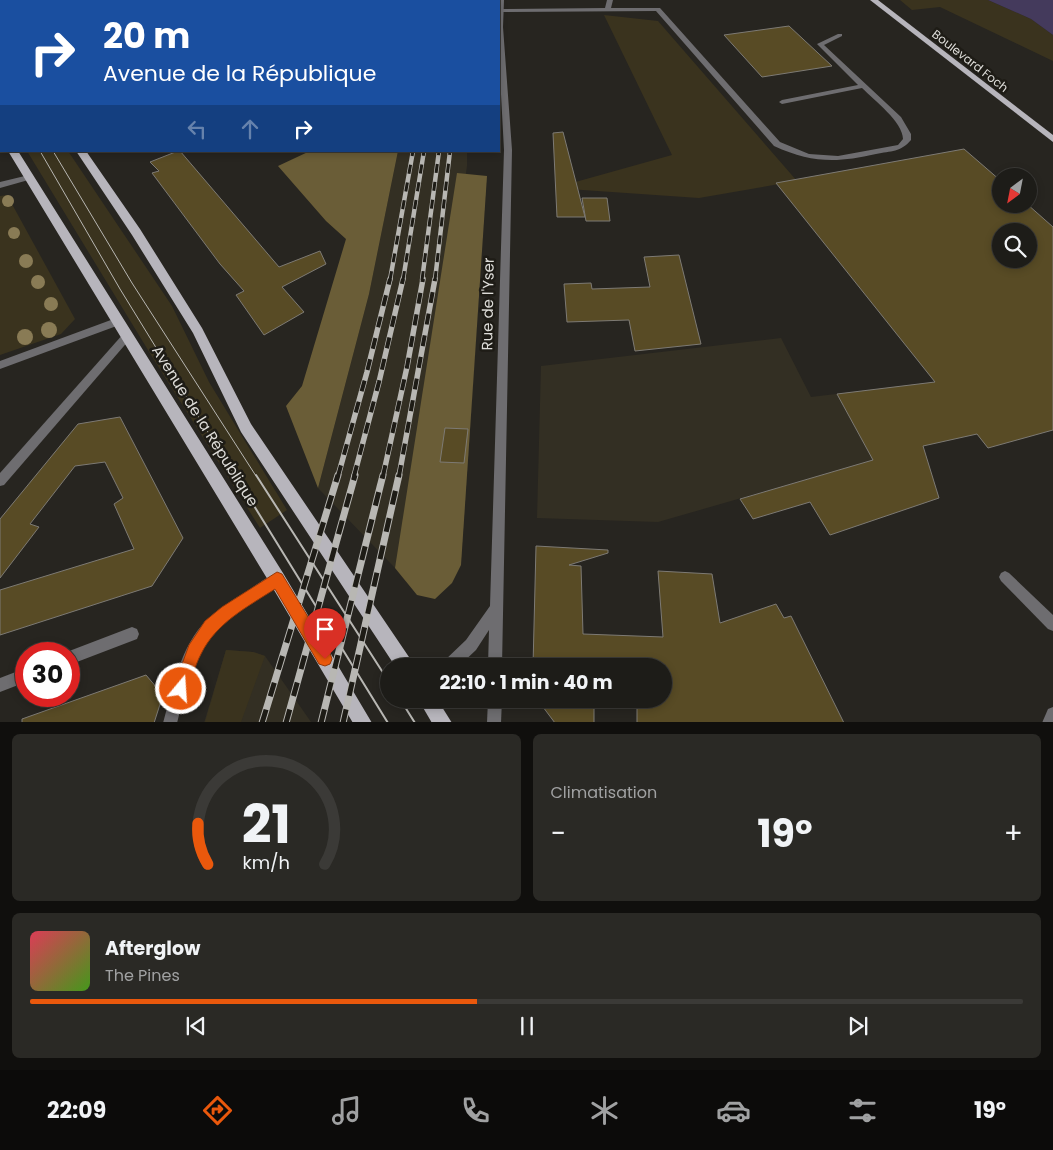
<!DOCTYPE html>
<html lang="fr">
<meta charset="utf-8">
<style>
body{margin:0;font-family:Poppins,sans-serif;background:#2a2925;color:#f1f3f6;height:100vh;display:flex;flex-direction:column;font-size:19px;white-space:nowrap}
*{box-sizing:border-box;margin:0}
p{font-size:16px;color:#a0a1a2}
.icon{flex:none;width:28px;height:28px;fill:none;stroke:currentColor;stroke-width:2;stroke-linecap:round;stroke-linejoin:round}
.map{position:relative;height:722px;overflow:hidden}
.panel{display:flex;flex-direction:column;gap:12px;padding:12px;background:#100f0d;flex:1}
.panel>*{flex:none}
.banner{position:absolute;left:0px;top:0px;width:500px;height:152px;box-shadow:0 2px 8px #0003,0 0 0 1px #3b3a37;background:#1a4fa0;color:#fff;overflow:hidden}
.needle{width:32px;rotate:212deg}
.fabs{position:absolute;left:992px;top:168px;display:grid;gap:10px}
.fabs a{display:grid;place-items:center;width:45px;height:45px;border-radius:50%;background:#1d1c18;box-shadow:0 2px 8px #0003,0 0 0 1px #3b3a37;font-size:25px}
.speed{position:absolute;left:15px;top:642px;display:flex;gap:10px;font-size:25px;font-weight:700;text-align:center}
.speed>*{display:grid;place-content:center;width:65px;height:65px;border-radius:50%;background:#1d1c18;box-shadow:0 2px 8px #0003,0 0 0 1px #3b3a37;line-height:1}
.speed .limit{border:8px solid #d22;background:#fff;color:#111}
.pin{position:absolute;display:grid;place-items:center;width:42px;height:42px;color:#fff;margin:-51px -21px;border-radius:50% 50% 50% 0;rotate:-45deg;box-shadow:0 0 5px #0007}
.pin .icon{rotate:45deg}
.me{position:absolute;width:55px;margin:-28px;rotate:18deg;stroke-linejoin:round;filter:drop-shadow(0 0 4px #0008)}
.turn{display:flex;align-items:center;gap:18px;height:105px;padding:0 20px;font-size:22px}
.turn .icon{width:65px;height:65px;stroke-width:2.5}
.turn b{display:block;font-size:35px;line-height:42px}
.lanes{display:flex;align-items:center;height:48px;padding:0 20px;background:#0003;justify-content:center;gap:25px;direction:ltr}
.lanes .off{opacity:.35}
.big{font-size:38px;font-weight:700;line-height:1.1}
.panel .tile{flex:1;display:flex;flex-direction:column;justify-content:center;gap:8px;min-width:0;padding:0 18px;border-radius:8px;background:#2a2925}
.panel .dial{align-items:center;gap:0}
.dial svg{height:130px;overflow:visible;fill:none;stroke:#3b3a37;stroke-width:7;stroke-linecap:round;text-anchor:middle}
.dial text{fill:#f1f3f6;stroke:none}
.song{display:flex;align-items:center;gap:15px}
.cover{width:60px;height:60px;border-radius:8px;background:linear-gradient(135deg,hsl(350 70% 55%),hsl(100 70% 35%))}
.played{height:5px;border-radius:2px;background:linear-gradient(90deg,#ea580c 45%,#3b3a37 45%)}
.keys{display:flex;justify-content:space-around;direction:ltr}
.heat{display:flex;justify-content:space-between;align-items:center;font-size:28px;direction:ltr}
.panel .tiles{flex:1;display:grid;gap:12px;grid-template-columns:1fr 1fr}
.tile:last-child{grid-column:span 2}
.trip{position:absolute;left:380px;top:658px;width:292px;height:50px;border-radius:25px;background:#1d1c18;box-shadow:0 2px 8px #0003,0 0 0 1px #3b3a37;font-weight:700;line-height:50px;text-align:center}
.tabs{display:flex;height:80px;justify-content:space-around;align-items:center;background:#0c0b0a;color:#a0a1a2}
.tabs .icon{width:35px;height:35px}
.tabs .active{color:#ea580c}
.tabs b{font-size:22px;color:#f1f3f6}
.map>svg:first-child{display:block}
</style>
<div class="map">
<svg width="1053" height="723" viewBox="0 0 1053 723">
<rect width="100%" height="100%" fill="#272520"/>
<g fill="#332f23">
<path d="M 398,151 L 467,151 L 467,166 L 445,328 L 395,568 L 318,488 L 369,294 Z"/>
<path d="M 781,338 L 811,397 L 935,382 L 977,434 L 923,446 L 658,522 L 537,518 L 541,366 Z"/>
<path d="M 226,650 L 253,652 L 265,656 L 311,722 L 204,723 Z"/>
</g>
<g fill="#3a331e">
<path d="M 900,0 L 988,0 L 1031,19 L 1053,35 L 1053,61 L 940,7 L 912,10 Z"/>
<path d="M 604,15 L 658,21 L 797,181 L 699,198 L 554,188 L 672,155 Z"/>
<path d="M 27,151 L 68,151 L 172,306 L 209,382 L 287,510 L 260,528 L 151,355 Z"/>
<path d="M 7,195 L 75,319 L 61,334 L 0,355 L 0,196 Z"/>
<path d="M 226,650 L 253,652 L 265,656 L 241,722 L 205,722 Z"/>
</g>
<g fill="#6a5d37">
<path d="M 310,151 L 398,151 L 369,294 L 318,488 L 286,406 L 302,386 L 346,239 L 326,221 L 278,166 Z"/>
<path d="M 457,173 L 487,176 L 461,565 L 452,583 L 435,599 L 417,595 L 395,568 Z"/>
</g>
<path fill="#443a5c" d="M 988,0 L 1053,0 L 1053,35 L 1031,19 Z"/>
<g fill="#584b25" stroke="#7d7a74" fill-rule="evenodd">
<path d="M 789,26 L 832,66 L 762,77 L 724,35 Z"/>
<path d="M 563,132 L 585,217 L 557,217 L 553,133 Z"/>
<path d="M 964,149 L 1001,181 L 1001,204 L 1027,204 L 1053,227 L 1053,430 L 988,448 L 977,434 L 923,446 L 939,498 L 830,535 L 810,502 L 753,519 L 740,499 L 873,460 L 837,394 L 935,382 L 776,183 ZM 1001,231 L 1029,231 L 1029,259 L 1001,259 Z"/>
<path d="M 178,151 L 180,151 L 279,267 L 320,251 L 326,264 L 282,287 L 304,312 L 264,335 L 236,295 L 244,291 L 220,264 L 152,173 L 159,171 L 150,162 Z"/>
<path d="M 582,198 L 607,198 L 610,221 L 586,221 Z"/>
<path d="M 679,255 L 701,344 L 635,351 L 629,320 L 567,322 L 564,284 L 591,283 L 592,289 L 650,287 L 644,257 Z"/>
<path d="M 120,417 L 183,538 L 152,586 L 0,635 L 0,590 L 134,549 L 114,504 L 123,498 L 105,462 L 75,466 L 30,524 L 39,527 L 0,578 L 0,519 L 78,424 Z"/>
<path d="M 445,428 L 468,429 L 464,463 L 440,462 Z"/>
<path d="M 536,546 L 608,550 L 608,553 L 569,565 L 581,566 L 583,634 L 663,637 L 658,571 L 712,574 L 720,623 L 776,604 L 784,618 L 791,616 L 844,723 L 637,723 L 637,699 L 664,699 L 664,666 L 637,666 L 637,665 L 594,662 L 594,666 L 533,666 Z"/>
<path d="M 146,675 L 163,695 L 154,723 L 22,723 L 22,719 Z"/>
<path d="M 537,699 L 594,699 L 594,723 L 555,723 Z"/>
</g>
<g fill="none" stroke-linecap="round" stroke-linejoin="round">
<g fill="#6e6d70" fill-rule="evenodd">
<path d="M 607,0 L 613,0 L 611,8 L 660,8 L 780,142 L 809,154 L 838,156 L 898,145 L 903,139 C 903,122 874,100 862,88 L 782,104 L 779,102 L 782,100 L 858,85 L 817,44 L 838,34 L 842,34 L 842,36 L 824,45 L 901,117 L 911,134 L 911,140 C 901,152 891,151 876,154 C 837,163 811,163 774,146 L 656,11 L 499,12 L 500,9 L 605,8 Z"/>
<path d="M 1005,571 L 1009,573 L 1053,615 L 1053,631 L 1048,629 L 1001,581 L 999,577 L 1001,573 Z"/>
<path d="M 132,627 L 137,629 L 139,634 L 137,639 L 69,665 L 69,654 L 64,653 Z"/>
<path d="M 26,668 L 26,682 L 0,692 L 0,678 Z"/>
<path d="M 1053,707 L 1053,723 L 1042,723 L 1048,709 Z"/>
</g>
<g fill="#6e6d70" fill-rule="evenodd">
<rect x="0" y="124" width="1" height="4"/>
<path d="M 29,175 L 33,177 L 32,179 L 0,188 L 0,182 Z"/>
<path d="M 119,317 L 124,321 L 122,324 L 0,369 L 0,361 Z"/>
<path d="M 127,332 L 130,333 L 132,336 L 130,339 L 4,485 L 0,486 L 0,473 L 124,333 Z"/>
<path d="M 277,573 L 281,575 L 283,579 L 281,583 C 260,599 234,611 215,630 C 192,655 186,691 177,723 L 163,723 C 173,688 180,646 207,620 C 218,609 231,601 244,593 C 255,587 265,577 277,573 Z"/>
</g>
<g fill="#6e6d70" fill-rule="evenodd">
<path d="M 498,0 L 504,0 L 503,27 L 512,150 L 502,666 L 488,666 L 489,630 L 476,650 L 459,666 L 442,666 L 444,661 L 466,640 L 490,606 L 504,150 L 499,57 Z"/>
<path d="M 488,699 L 502,699 L 501,723 L 487,723 Z"/>
</g>
<g fill="#b7b5bc" fill-rule="evenodd">
<path d="M 870,0 L 878,0 L 1053,135 L 1053,142 Z"/>
<rect x="0" y="31" width="1" height="5"/>
<path d="M 0,127 L 1,128 L 1,135 L 0,134 Z"/>
<path d="M 8,151 L 18,151 L 283,573 L 372,723 L 353,723 L 271,585 Z"/>
<path d="M 76,151 L 86,151 L 140,229 L 202,328 L 251,424 L 411,660 L 413,666 L 395,666 L 241,432 L 193,333 L 132,235 Z"/>
<path d="M 418,699 L 437,699 L 452,723 L 432,723 Z"/>
</g>
<g stroke="#b8b7b3" stroke-width="1">
<path d="M 0,67 L 1,69"/>
<path d="M 0,83 L 1,85"/>
<path d="M 40,151 L 120,289 L 235,476"/>
<path d="M 53,151 L 132,283 L 256,476"/>
</g>
<g stroke="#b8b7b3" stroke-width="2">
<path d="M 235,475 L 388,723"/>
<path d="M 256,475 L 389,682"/>
<path d="M 400,699 L 415,723"/>
</g>
<defs>
<g id="rail-far2">
<path d="M 390,280 L 413,151"/>
<path d="M 403,280 L 424,151"/>
<path d="M 422,280 L 439,151"/>
<path d="M 435,280 L 450,151"/>
</g>
<g id="rail-far1">
<path d="M 338,476 L 367,372 L 390,279"/>
<path d="M 354,476 L 379,382 L 403,279"/>
<path d="M 383,476 L 407,367 L 423,279"/>
<path d="M 399,476 L 435,279"/>
</g>
<g id="rail">
<path d="M 262,723 L 338,475"/>
<path d="M 286,723 L 355,475"/>
<path d="M 321,723 L 383,475"/>
<path d="M 343,723 L 399,475"/>
</g>
</defs>
<use href="#rail-far2" stroke="#b8b7b3" stroke-width="4.5"/>
<use href="#rail-far1" stroke="#b8b7b3" stroke-width="5.5"/>
<use href="#rail" stroke="#b8b7b3" stroke-width="7"/>
<use href="#rail-far2" stroke="#1e1c16" stroke-width="3" stroke-dasharray="9" stroke-linecap="butt"/>
<use href="#rail-far1" stroke="#1e1c16" stroke-width="4" stroke-dasharray="11" stroke-linecap="butt"/>
<use href="#rail" stroke="#1e1c16" stroke-width="5" stroke-dasharray="14" stroke-linecap="butt"/>
</g>
<g fill="#897b55">
<circle cx="8" cy="201" r="6"/>
<circle cx="14" cy="233" r="6"/>
<circle cx="26" cy="261" r="7"/>
<circle cx="38" cy="282" r="7"/>
<circle cx="51" cy="304" r="7"/>
<circle cx="49" cy="330" r="8"/>
<circle cx="25" cy="337" r="8"/>
</g>
<path fill="#ea580c" stroke="#983908" d="M 277,572 L 282,574 L 330,653 L 332,659 L 330,664 L 325,666 L 319,664 L 275,589 C 247,607 216,623 201,654 C 194,667 192,681 186,694 L 181,697 L 175,694 L 173,689 L 189,645 L 205,621 L 222,607 Z"/>
<g text-anchor="middle" stroke-width="5" stroke-linejoin="round" paint-order="stroke">
<g font-size="12" fill="#dddcd8" stroke="#1e1c16">
<text transform="translate(970 61) rotate(38)" y="4">Boulevard Foch</text>
</g>
<g font-size="15" fill="#dddcd8" stroke="#1e1c16">
<text transform="translate(488 304) rotate(-89)" y="5">Rue de l'Yser</text>
<text transform="translate(205 426) rotate(58)" y="5">Avenue de la République</text>
</g>
</g>
</svg>
<div class="fabs">
<a><svg class="needle" viewBox="-14 -14 28 28"><path d="M0-13l5 13h-10z" fill="#e53935"/><path d="M0 13l5-13h-10z" fill="#a0a1a2"/></svg></a>
<a><svg class="icon" aria-label="search" viewBox="0 0 24 24"><circle cx="10" cy="10" r="6"/><path d="M15 15l6 6"/></svg></a>
</div>
<div class="speed"><div class="limit">30</div></div>
<div class="pin" style="left:325px;top:659px;background:#d93025"><svg class="icon" aria-label="arrive" viewBox="0 0 24 24"><path d="M6 21V4h12l-3 4 3 4H6"/></svg></div>
<svg class="me" style="left:181px;top:689px" viewBox="-20 -20 40 40"><circle r="17" fill="#ea580c" stroke="#fff" stroke-width="3"/><path d="M0-11L8 9 0 5-8 9z" fill="#fff"/></svg>
<div class="trip">22:10 · 1 min · 40 m</div>
<div class="banner">
<div class="turn"><svg class="icon" aria-label="right" viewBox="0 0 24 24"><path d="M7 20v-9h11M14 6l5 5-5 5"/></svg><div><b>20 m</b>Avenue de la République</div></div>
<div class="lanes"><svg class="icon off" aria-label="left" viewBox="0 0 24 24"><path d="M17 20v-9H6M10 6l-5 5 5 5"/></svg><svg class="icon off" aria-label="ahead" viewBox="0 0 24 24"><path d="M12 20V5M6 11l6-6 6 6"/></svg><svg class="icon" aria-label="right" viewBox="0 0 24 24"><path d="M7 20v-9h11M14 6l5 5-5 5"/></svg></div>
</div>
</div>
<section class="panel">
<div class="tiles">
<div class="tile dial"><svg viewBox="0 0 100 80">
<path d="M14 69A42 42 0 1 1 86 69"/>
<path d="M14 69A42 42 0 0 1 8 44" stroke="#ea580c"/>
<text x="50" y="56" font-size="32" font-weight="700">21</text>
<text x="50" y="72" font-size="11">km/h</text>
</svg></div>
<div class="tile"><p>Climatisation</p>
<div class="heat"><a>−</a><b class="big">19°</b><a>+</a></div>
</div>
<div class="tile">
<div class="song"><i class="cover"></i><div><b>Afterglow</b><p>The Pines</p></div></div>
<div class="played"></div>
<div class="keys"><svg class="icon" aria-label="previous" viewBox="0 0 24 24"><path d="M18 5L8 12l10 7zM5 5v14"/></svg><svg class="icon" aria-label="pause" viewBox="0 0 24 24"><path d="M8 5v14M16 5v14"/></svg><svg class="icon" aria-label="next" viewBox="0 0 24 24"><path d="M6 5l10 7-10 7zM19 5v14"/></svg></div>
</div>
</div>
</section>
<nav class="tabs">
<b>22:09</b>
<svg class="icon active" aria-label="directions" viewBox="0 0 24 24"><path d="M12 3l9 9-9 9-9-9zM9 14v-3h6M13 9l2 2-2 2"/></svg>
<svg class="icon" aria-label="music" viewBox="0 0 24 24"><path d="M9 18V5l10-2v13"/><circle cx="6" cy="18" r="3"/><circle cx="16" cy="16" r="3"/></svg>
<svg class="icon" aria-label="phone" viewBox="0 0 24 24"><path d="M5 4h4l2 5-3 2q2 4 5 5l2-3 5 2v4C11 20 4 13 5 4z"/></svg>
<svg class="icon" aria-label="climate" viewBox="0 0 24 24"><path d="M12 3v18M4 7l16 10M4 17L20 7"/></svg>
<svg class="icon" aria-label="car" viewBox="0 0 24 24"><path d="M5 17H2v-5l4-1 3-4h7l3 4 3 1v5h-3M9 17h6M6 11h13"/><circle cx="7" cy="17" r="2"/><circle cx="17" cy="17" r="2"/></svg>
<svg class="icon" aria-label="filters" viewBox="0 0 24 24"><path d="M4 7h16M4 17h16"/><circle cx="9" cy="7" r="2"/><circle cx="15" cy="17" r="2"/></svg>
<b>19°</b>
</nav>
